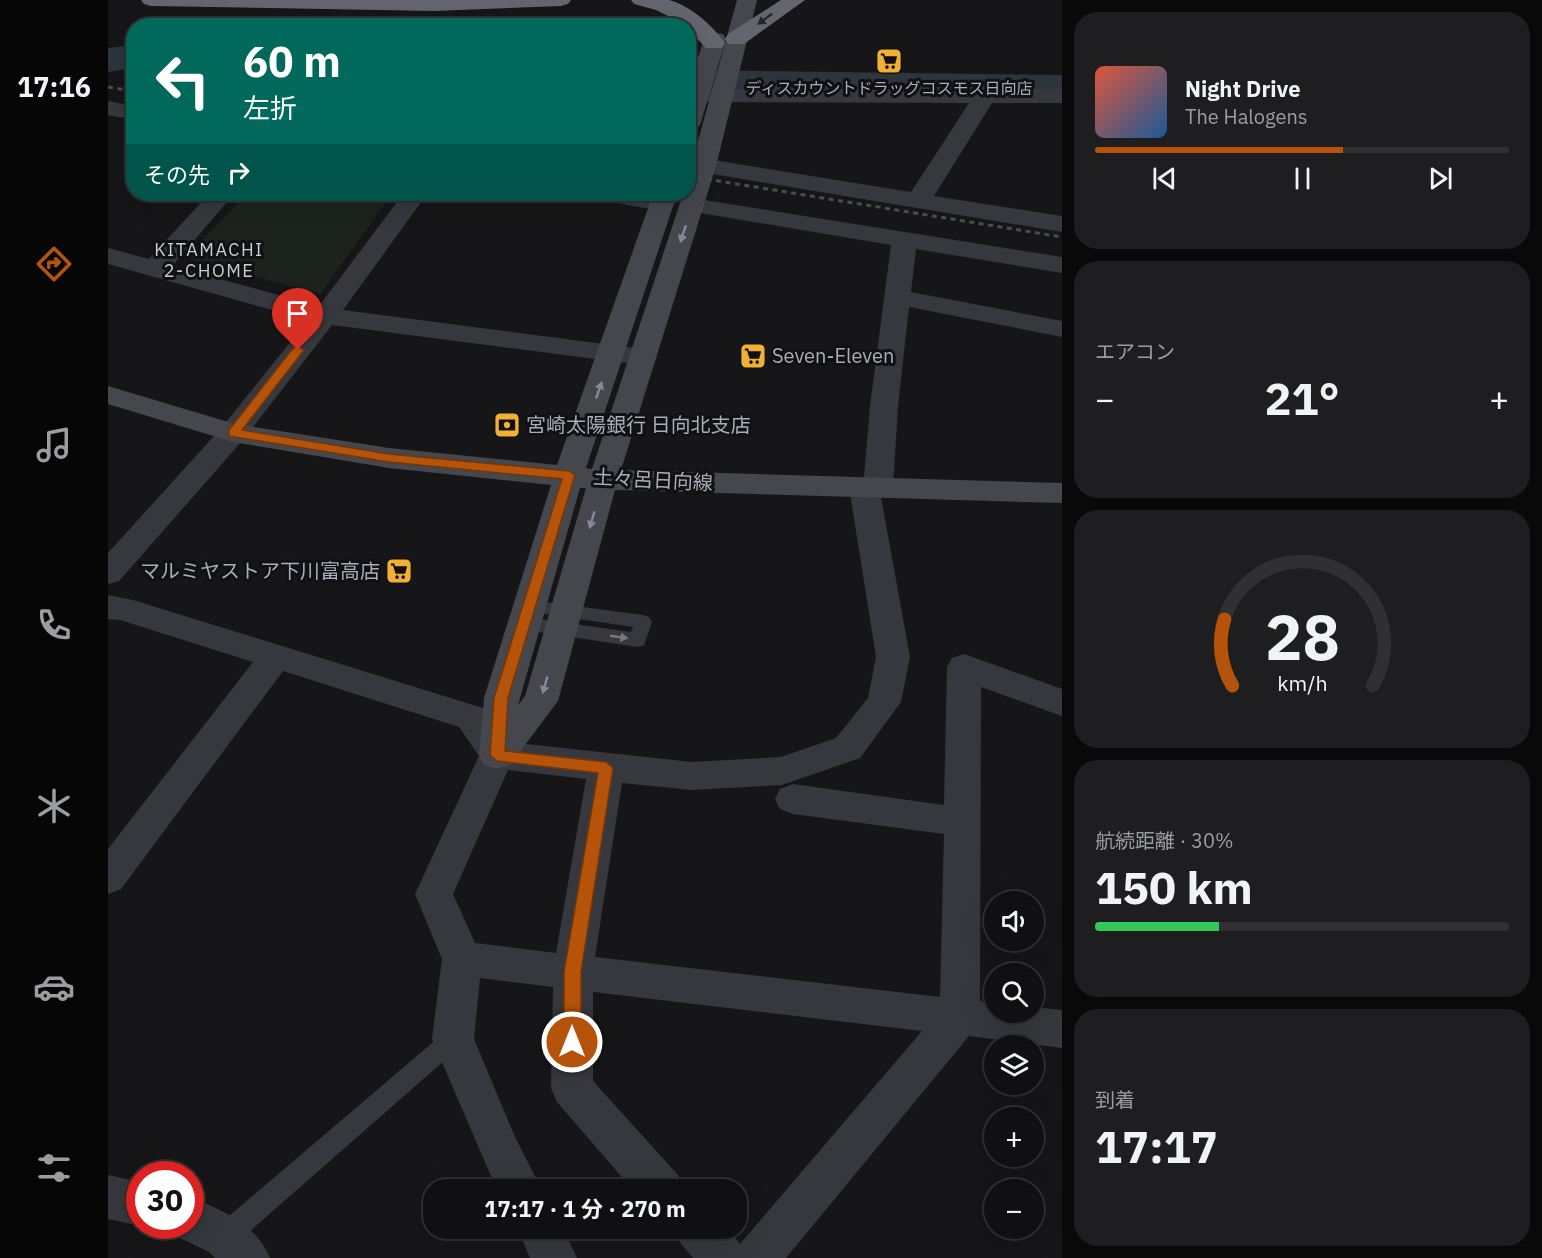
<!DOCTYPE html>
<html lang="ja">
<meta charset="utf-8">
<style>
body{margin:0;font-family:"IBM Plex Sans","Noto Sans JP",sans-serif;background:#1e1e20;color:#f1f3f6;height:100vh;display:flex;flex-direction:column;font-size:22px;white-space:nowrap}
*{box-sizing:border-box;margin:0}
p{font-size:20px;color:#9c9d9f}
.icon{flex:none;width:33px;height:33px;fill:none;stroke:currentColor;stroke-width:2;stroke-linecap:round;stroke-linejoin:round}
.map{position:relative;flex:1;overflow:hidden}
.drawer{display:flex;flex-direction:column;gap:12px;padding:12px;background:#09090a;width:480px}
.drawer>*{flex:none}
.guide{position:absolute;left:18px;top:18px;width:570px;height:183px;border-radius:24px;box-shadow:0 6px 24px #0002,0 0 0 2px #303032;background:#00695c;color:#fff;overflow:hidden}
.buttons{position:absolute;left:876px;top:891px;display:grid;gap:12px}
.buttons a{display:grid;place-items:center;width:60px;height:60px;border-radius:50%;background:#101012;box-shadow:0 6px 24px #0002,0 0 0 2px #303032;font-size:30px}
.speed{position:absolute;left:18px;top:1161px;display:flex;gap:12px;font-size:30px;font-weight:700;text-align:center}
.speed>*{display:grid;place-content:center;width:78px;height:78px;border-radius:50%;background:#101012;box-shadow:0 6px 24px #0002,0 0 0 2px #303032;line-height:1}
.speed .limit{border:9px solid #d22;background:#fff;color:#111}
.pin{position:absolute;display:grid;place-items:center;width:51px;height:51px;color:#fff;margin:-62px -26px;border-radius:50% 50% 50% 0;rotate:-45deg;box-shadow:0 0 6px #0007}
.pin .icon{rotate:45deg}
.me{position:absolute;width:66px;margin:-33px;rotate:0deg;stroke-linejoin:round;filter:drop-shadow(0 0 4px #0008)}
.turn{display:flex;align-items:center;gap:21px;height:126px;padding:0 18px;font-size:27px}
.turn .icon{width:78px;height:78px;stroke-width:2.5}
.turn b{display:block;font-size:42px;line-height:51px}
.then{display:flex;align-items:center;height:57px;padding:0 18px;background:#0003;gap:12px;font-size:22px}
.big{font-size:45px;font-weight:700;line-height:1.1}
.drawer .card{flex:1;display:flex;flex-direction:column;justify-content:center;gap:9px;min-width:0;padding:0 21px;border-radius:24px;background:#1e1e20}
.drawer .dial{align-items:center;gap:0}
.dial svg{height:156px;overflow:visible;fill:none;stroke:#303032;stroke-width:7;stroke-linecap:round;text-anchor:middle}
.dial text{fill:#f1f3f6;stroke:none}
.song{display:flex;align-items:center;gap:18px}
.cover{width:72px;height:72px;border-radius:9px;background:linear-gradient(135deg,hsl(10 70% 55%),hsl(210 70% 35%))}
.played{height:6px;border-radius:3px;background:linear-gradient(90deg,#b45309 60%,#303032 60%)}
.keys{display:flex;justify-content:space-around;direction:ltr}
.heat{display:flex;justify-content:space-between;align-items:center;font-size:33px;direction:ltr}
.charge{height:9px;border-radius:4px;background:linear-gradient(90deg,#34c759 30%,#303032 0)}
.trip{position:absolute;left:315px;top:1179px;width:324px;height:60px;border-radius:24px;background:#101012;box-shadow:0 6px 24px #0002,0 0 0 2px #303032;font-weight:700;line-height:60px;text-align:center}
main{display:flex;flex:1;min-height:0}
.tab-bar{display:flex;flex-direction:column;width:108px;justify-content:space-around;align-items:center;background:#060607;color:#9c9d9f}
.tab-bar .icon{width:42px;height:42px}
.tab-bar .active{color:#b45309}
.tab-bar b{font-size:27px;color:#f1f3f6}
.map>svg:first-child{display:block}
</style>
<main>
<nav class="tab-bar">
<b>17:16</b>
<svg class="icon active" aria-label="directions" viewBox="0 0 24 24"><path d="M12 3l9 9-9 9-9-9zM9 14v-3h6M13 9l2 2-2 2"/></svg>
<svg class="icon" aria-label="music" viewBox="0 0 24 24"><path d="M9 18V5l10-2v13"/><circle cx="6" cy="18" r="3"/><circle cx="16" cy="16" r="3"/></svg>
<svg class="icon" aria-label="phone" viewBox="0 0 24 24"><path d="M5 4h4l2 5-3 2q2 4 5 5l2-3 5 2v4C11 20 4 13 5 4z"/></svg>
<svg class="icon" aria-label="climate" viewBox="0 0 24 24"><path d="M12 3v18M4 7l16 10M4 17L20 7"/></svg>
<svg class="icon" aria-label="car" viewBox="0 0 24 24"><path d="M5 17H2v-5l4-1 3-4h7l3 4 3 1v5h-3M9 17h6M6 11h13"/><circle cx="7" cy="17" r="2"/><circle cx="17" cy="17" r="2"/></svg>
<svg class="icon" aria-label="filters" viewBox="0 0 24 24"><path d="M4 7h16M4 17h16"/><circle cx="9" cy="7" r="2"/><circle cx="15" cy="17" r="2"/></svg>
</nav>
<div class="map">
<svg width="954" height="1258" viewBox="0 0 954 1258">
<rect width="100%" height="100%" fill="#161618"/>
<path fill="#1c231d" d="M 138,194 L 284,194 L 212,294 L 78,258 Z"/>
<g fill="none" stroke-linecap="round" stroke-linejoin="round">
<g fill="#2c353c" fill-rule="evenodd">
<path d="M 26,45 L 26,68 L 0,72 L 0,48 Z"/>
<path d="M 580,70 L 954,75 L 954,99 L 580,94 Z"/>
</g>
<g fill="#37383d" fill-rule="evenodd">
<path d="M 422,600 L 535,615 L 541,617 L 544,622 L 536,645 L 530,647 L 410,629 L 407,624 L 410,619 L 416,617 L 523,632 L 525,627 L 416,611 L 413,606 L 416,601 Z"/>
<path d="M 345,1029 L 353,1032 L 356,1039 L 353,1046 L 126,1245 L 117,1248 L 108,1245 L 105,1236 L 108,1227 L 337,1032 Z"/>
</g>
<g fill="#37383d" fill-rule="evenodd">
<path d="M 954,89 L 954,103 L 884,103 L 826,196 L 954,216 L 954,232 L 580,170 L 580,156 L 803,192 L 861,103 L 581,102 L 581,92 L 589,90 Z"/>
<path d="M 0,101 L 26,106 L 26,120 L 0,115 Z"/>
<path d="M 101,194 L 126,194 L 64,266 L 211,306 L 295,194 L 319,194 L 235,310 L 535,349 L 545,351 L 549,357 L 545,363 L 535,365 L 224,325 L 135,440 L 11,581 L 0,584 L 0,553 L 115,426 L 200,320 L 0,264 L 0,248 L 41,259 Z"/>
<path d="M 492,194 L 547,194 L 563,197 L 566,202 L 563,207 C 543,212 515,204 495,199 Z"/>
<path d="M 584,198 L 954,257 L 954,273 L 808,249 L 803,292 L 954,321 L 954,337 L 801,307 L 790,406 L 785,488 L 781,495 L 773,497 L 802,657 L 793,702 L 752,758 L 674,785 L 584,790 L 514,783 L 487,957 L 832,997 L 836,834 L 685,814 L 672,809 L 667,799 L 672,789 L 685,784 L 836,805 L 839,667 L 844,658 L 856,654 L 954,689 L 954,716 L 873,687 L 872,1001 L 886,1003 L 886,1012 L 926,1012 L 926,1007 L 954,1010 L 954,1048 L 861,1036 L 678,1258 L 585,1258 L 573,1244 L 567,1228 L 619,1228 L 632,1244 L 814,1031 L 485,992 L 485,1081 L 570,1175 L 576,1190 L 525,1190 L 449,1102 L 443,1088 L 445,987 L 372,978 L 366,1039 L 407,1137 L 434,1190 L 389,1190 L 324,1039 L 334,959 L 307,894 L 371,756 L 351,727 L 175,671 L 13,889 L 0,894 L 0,849 L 145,662 L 12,620 L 0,619 L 0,595 L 25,600 L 375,708 L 399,742 L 584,762 L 673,757 L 728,738 L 760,698 L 768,657 L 741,487 L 745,480 L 756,477 L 762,406 L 783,245 L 575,210 L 572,205 L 575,200 ZM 400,770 L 478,779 L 448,953 L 367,943 L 345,894 Z"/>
<path d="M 0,1175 L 32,1182 L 33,1226 L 0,1219 Z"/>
<path d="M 82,1197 C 116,1211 147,1223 162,1258 L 107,1258 L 101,1252 L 66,1235 L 62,1226 L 82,1226 Z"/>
<path d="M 409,1228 L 455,1228 L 469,1258 L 422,1258 Z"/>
</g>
<g fill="#45474d" fill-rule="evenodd">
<path d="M 629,0 L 649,0 L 608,166 L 513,470 L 954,483 L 954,503 L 507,490 L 450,701 L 402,765 L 389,769 L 376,765 L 371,755 L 376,698 L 443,485 L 281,468 L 125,442 L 0,404 L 0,386 L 127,424 L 281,448 L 449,465 L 545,194 L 569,194 L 478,468 L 484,469 L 575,194 L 580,194 L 580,177 ZM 472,488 L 478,488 L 417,696 L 410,705 Z"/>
<path d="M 607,33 L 615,34 L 618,39 L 592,125 L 588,130 L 580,132 L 580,88 L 596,39 L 599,34 Z"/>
</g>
<g fill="#63666e" fill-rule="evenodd">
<path d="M 33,0 L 463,0 L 460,4 L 453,6 L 326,11 L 43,6 L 36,4 Z"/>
<path d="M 523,0 C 535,0 549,0 561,0 C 583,6 604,25 617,43 L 614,48 L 598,48 L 580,29 L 580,26 L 548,10 L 526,4 Z"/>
<path d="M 673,0 L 697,0 L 636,44 L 620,44 L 617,39 L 620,34 Z"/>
</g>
<g stroke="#4a4c52" stroke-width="3" stroke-dasharray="5 4.5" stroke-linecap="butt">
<path d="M 0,87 L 26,91"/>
<path d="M 580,176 L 954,237"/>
</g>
</g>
<defs><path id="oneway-solid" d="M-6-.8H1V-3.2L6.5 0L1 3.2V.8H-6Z" transform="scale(1.5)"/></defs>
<use fill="#26262a" href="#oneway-solid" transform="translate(657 19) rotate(143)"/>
<g fill="#858993">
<use href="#oneway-solid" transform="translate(575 234) rotate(108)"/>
<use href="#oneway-solid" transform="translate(491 390) rotate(-71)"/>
<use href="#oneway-solid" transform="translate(484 520) rotate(106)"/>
<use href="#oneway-solid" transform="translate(437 685) rotate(106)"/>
</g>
<use fill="#757881" href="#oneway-solid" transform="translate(511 637) rotate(8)"/>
<path fill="#b45309" stroke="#753606" stroke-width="1.5" d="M 190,346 L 196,350 L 134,430 L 281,454 L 461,471 L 467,475 L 400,698 L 397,751 L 498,762 L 505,768 L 473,972 L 473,1042 L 470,1047 L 464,1049 L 458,1047 L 456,1042 L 456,972 L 490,773 L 389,761 L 382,755 L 386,698 L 454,479 L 281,462 L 121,436 L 121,430 L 186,347 Z"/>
<defs>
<symbol id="supermarket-square" viewBox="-11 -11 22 22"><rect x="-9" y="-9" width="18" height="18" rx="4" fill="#f2b134" stroke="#111113"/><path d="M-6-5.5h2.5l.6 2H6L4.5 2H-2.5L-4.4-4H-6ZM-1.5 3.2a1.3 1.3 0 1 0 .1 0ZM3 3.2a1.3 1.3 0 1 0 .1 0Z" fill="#111"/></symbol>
<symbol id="bank-square" viewBox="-11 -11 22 22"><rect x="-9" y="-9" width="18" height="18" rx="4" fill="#f2b134" stroke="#111113"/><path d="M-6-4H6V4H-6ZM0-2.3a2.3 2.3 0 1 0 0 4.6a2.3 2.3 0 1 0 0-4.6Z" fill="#111"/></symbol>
</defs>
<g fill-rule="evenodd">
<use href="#supermarket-square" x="766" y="46" width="30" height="30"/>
<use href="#supermarket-square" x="630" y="341" width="30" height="30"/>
<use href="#bank-square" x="384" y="410" width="30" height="30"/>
<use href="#supermarket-square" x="276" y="556" width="30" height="30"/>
</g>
<g text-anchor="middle" stroke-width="6" stroke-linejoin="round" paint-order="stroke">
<g font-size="16" fill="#a8adb8" stroke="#111113">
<text x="781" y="94">ディスカウントドラッグコスモス日向店</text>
</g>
<g font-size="18" letter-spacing="1.5" fill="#c9ccd4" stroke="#111113">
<text x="101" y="256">KITAMACHI<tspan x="101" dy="21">2-CHOME</tspan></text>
</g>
<g font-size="20" fill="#a8adb8" stroke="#111113" text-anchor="start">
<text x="664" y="363">Seven-Eleven</text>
<text x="418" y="432">宮崎太陽銀行 日向北支店</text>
<text x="272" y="578" text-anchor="end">マルミヤストア下川富高店</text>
</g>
<g font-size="20" fill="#a8adb8" stroke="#111113">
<text transform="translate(545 480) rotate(3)" y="7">土々呂日向線</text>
</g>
</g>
</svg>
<div class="buttons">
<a><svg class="icon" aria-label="sound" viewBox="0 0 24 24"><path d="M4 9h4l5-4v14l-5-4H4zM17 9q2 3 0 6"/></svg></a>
<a><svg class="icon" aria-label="search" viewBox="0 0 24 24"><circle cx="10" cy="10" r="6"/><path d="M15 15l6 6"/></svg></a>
<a><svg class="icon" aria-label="layers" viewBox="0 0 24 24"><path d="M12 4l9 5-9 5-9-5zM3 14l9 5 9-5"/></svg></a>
<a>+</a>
<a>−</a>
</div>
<div class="speed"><div class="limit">30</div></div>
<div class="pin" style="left:190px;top:350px;background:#d93025"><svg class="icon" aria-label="arrive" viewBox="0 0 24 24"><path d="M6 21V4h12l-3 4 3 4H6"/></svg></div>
<svg class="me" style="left:464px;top:1042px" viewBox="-20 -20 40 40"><circle r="17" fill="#b45309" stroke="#fff" stroke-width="3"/><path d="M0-11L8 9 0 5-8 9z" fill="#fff"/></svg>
<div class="trip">17:17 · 1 分 · 270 m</div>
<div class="guide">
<div class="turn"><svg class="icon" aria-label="left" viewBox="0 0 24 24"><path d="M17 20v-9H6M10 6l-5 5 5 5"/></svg><div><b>60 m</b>左折</div></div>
<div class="then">その先<svg class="icon" aria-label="right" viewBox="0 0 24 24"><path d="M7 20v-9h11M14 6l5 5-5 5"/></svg></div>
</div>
</div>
<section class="drawer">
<div class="card">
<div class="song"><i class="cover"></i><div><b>Night Drive</b><p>The Halogens</p></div></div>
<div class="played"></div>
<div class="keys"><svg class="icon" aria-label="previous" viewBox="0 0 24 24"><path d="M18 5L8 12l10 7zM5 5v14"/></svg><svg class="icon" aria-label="pause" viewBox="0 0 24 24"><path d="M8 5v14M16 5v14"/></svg><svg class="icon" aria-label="next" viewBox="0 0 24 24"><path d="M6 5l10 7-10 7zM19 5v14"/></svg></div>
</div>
<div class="card"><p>エアコン</p>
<div class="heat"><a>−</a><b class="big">21°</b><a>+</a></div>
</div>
<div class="card dial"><svg viewBox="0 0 100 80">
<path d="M14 69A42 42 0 1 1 86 69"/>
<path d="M14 69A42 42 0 0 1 10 35" stroke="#b45309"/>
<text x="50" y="56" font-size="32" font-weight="700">28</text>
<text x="50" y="72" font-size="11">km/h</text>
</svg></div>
<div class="card"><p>航続距離 · 30%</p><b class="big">150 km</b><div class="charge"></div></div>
<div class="card"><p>到着</p><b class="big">17:17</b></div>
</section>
</main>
